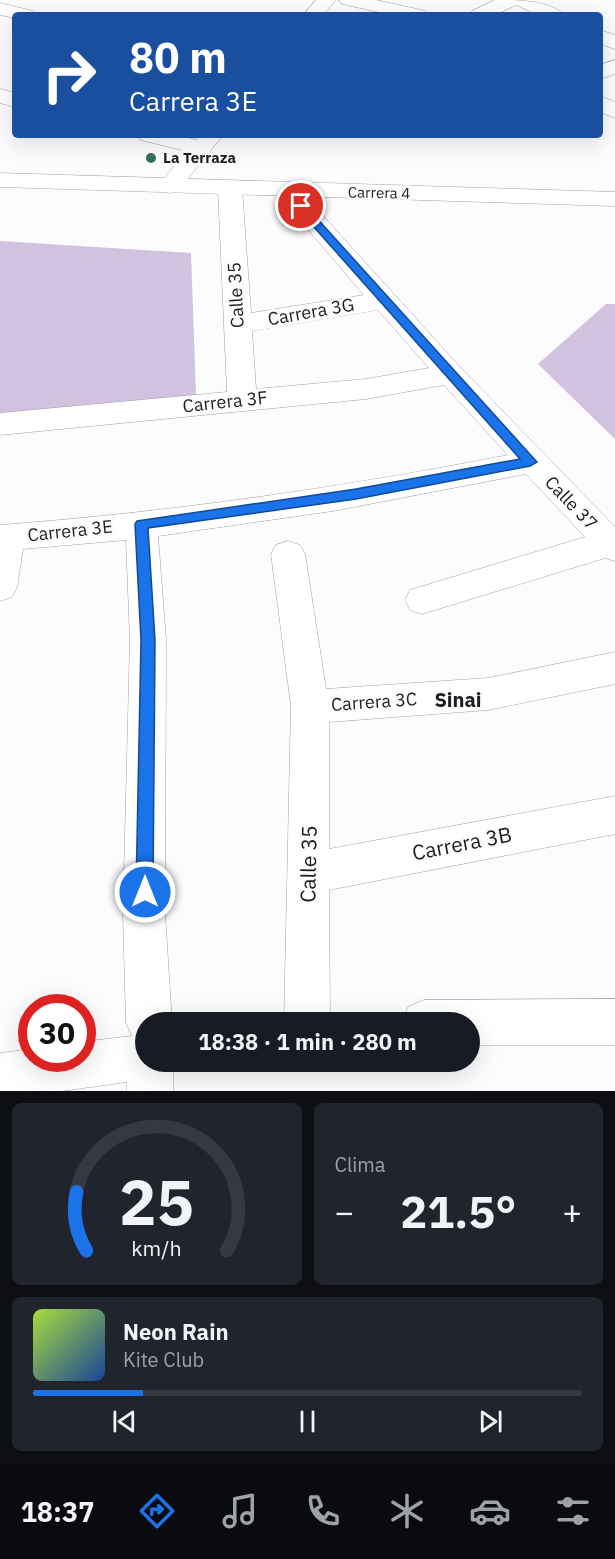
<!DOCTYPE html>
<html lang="es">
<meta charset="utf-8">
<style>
body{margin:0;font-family:"IBM Plex Sans",sans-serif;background:#20242c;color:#f1f3f6;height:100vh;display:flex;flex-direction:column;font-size:22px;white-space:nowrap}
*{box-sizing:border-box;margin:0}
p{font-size:20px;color:#9ea1a6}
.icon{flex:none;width:33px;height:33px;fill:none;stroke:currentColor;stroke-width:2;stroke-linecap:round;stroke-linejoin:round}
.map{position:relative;height:1091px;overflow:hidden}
.panel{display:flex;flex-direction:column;gap:12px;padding:12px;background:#0d0f14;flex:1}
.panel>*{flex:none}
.banner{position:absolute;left:12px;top:12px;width:591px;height:126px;border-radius:6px;box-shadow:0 6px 24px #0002;background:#1a4fa0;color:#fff;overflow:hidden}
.speed{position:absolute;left:18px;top:994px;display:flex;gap:12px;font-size:30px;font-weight:700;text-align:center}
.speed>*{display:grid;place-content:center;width:78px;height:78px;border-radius:50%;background:#171b24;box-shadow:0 6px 24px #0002;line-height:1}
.speed .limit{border:9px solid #d22;background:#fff;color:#111}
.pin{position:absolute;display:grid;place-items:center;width:51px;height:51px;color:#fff;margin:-26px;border:3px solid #fff;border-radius:50%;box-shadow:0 2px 6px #0007}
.me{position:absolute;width:66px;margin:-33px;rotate:0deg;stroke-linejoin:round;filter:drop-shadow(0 0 4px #0008)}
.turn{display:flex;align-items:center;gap:21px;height:126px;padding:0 18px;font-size:27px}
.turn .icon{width:78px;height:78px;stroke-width:2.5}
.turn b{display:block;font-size:42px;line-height:51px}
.big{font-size:45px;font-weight:700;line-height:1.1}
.panel .widget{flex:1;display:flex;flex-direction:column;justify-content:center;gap:9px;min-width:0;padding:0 21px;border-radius:9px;background:#20242c}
.panel .dial{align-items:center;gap:0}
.dial svg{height:156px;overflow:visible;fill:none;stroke:#363941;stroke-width:7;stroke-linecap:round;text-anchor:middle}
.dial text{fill:#f1f3f6;stroke:none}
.song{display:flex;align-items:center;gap:18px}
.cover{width:72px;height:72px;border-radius:9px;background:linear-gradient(135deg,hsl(80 70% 55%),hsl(220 70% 35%))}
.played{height:6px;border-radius:3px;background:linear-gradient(90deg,#1a73e8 20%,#363941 20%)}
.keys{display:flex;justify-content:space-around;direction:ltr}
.heat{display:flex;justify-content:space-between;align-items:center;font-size:33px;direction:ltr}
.panel .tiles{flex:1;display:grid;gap:12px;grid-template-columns:1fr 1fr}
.widget:last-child{grid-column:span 2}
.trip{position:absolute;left:135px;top:1012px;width:345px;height:60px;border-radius:30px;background:#171b24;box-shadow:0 6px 24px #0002;font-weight:700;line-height:60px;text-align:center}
.tabs{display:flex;height:96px;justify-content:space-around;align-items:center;background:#090b0e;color:#9ea1a6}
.tabs .icon{width:42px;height:42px}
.tabs .current{color:#1a73e8}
.tabs b{font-size:27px;color:#f1f3f6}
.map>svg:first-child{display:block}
</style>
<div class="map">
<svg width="615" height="1091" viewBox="0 0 615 1091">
<rect width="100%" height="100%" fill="#fcfbfd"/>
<g fill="#d1c3df">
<path d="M 0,241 L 191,253 L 196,395 L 0,414 Z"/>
<path d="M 606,304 L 615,304 L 615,439 L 538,364 Z"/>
</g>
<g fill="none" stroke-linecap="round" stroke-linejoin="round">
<defs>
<g id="street">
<path d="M 316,0 L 336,0 L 323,15 L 303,15 Z"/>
<path d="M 339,0 L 376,0 L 426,11 L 429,15 L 392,15 L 342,4 Z"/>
<path d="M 495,0 C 516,0 550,0 564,15 L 538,15 L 516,5 L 495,15 L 469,15 L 472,11 Z"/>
<path d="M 0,3 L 33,11 L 36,15 L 15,15 L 15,18 L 0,15 Z"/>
<path d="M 600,30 L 615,35 L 615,49 L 600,44 Z"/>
<path d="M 615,60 L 615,74 L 600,79 L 600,65 Z"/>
<path d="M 0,89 L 15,93 L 15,107 L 0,103 Z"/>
<path d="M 600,96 L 615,102 L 615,118 L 600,112 Z"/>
<path d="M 138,135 L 176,135 L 196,140 L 200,135 L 223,135 L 178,191 L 170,193 L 162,191 L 158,186 L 186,151 L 141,140 Z"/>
<path d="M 230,182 L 238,184 L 242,189 L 251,313 L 364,295 L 275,191 L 278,186 L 287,184 L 296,186 L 460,367 L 615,527 L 615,561 L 605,558 L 422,614 L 410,610 L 405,600 L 410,590 L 585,537 L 526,474 L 333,511 L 158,536 L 166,640 L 165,914 L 172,1023 L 146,1023 L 146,1062 L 173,1062 L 173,1091 L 127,1091 L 127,1082 L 62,1091 L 0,1091 L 0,1053 L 32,1049 L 32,1059 L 82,1059 L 82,1042 L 132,1036 L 126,1023 L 123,914 L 130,640 L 126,540 L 23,549 L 17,587 L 12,597 L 0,601 L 0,525 C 171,512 340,488 508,455 L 444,385 L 366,399 L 0,435 L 0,413 L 227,392 L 218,189 L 222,184 ZM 378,310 L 429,368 L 366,379 L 256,389 L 252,331 Z"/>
<path d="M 288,541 L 300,545 L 305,554 L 326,689 L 488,678 L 615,652 L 615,684 L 488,710 L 329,722 L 329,849 L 615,796 L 615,834 L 329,890 L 330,1023 L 284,1023 L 291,706 L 271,554 L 276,545 Z"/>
<path d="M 615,999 L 615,1045 L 470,1045 L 470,1023 L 401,1023 L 408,1007 L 424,1000 Z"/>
</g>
<path id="primary" d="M 0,173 L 615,192 L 615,206 L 0,187 Z"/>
</defs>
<use href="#street" stroke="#a39da9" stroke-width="1"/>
<use href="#primary" stroke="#a39da9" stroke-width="1"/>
<use href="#street" fill="#fff" fill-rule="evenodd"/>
<use href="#primary" fill="#fff" fill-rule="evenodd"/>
</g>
<path fill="#1a73e8" stroke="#114b97" stroke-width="1.5" d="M 297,204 L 304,204 L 537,462 L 530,466 L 356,499 L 148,528 L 155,640 L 153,892 L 151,898 L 145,901 L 138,898 L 136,892 L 141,640 L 135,524 L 137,521 L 356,489 L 520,459 L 297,208 Z"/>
<circle fill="#346f58" stroke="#fcfbfd" stroke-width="2" cx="151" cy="158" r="6"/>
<g text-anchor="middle" stroke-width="6" stroke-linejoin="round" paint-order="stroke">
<g font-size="15" font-weight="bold" fill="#1f1d21" stroke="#fcfbfd" text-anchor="start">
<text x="163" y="163">La Terraza</text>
</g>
<g font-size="15" fill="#1f1d21" stroke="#fcfbfd">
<text transform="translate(379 193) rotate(1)" y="5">Carrera 4</text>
</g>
<g font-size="18" fill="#1f1d21" stroke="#fcfbfd">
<text transform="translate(236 295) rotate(-93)" y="6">Calle 35</text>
<text transform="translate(311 312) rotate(-10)" y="6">Carrera 3G</text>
<text transform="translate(225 402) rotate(-6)" y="6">Carrera 3F</text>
<text transform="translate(571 503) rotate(46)" y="6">Calle 37</text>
<text transform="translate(70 531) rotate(-6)" y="6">Carrera 3E</text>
<text transform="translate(374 702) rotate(-4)" y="6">Carrera 3C</text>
</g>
<g font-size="20" font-weight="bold" fill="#1f1d21" stroke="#fcfbfd">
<text x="458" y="707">Sinai</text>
</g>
<g font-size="21" fill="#1f1d21" stroke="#fcfbfd">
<text transform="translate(462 844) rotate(-11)" y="7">Carrera 3B</text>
<text transform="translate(309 864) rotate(-89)" y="7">Calle 35</text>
</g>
</g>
</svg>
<div class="speed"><div class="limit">30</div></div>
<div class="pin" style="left:301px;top:206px;background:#d93025"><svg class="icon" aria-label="arrive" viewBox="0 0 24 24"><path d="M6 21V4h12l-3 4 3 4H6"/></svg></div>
<svg class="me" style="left:145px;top:892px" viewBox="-20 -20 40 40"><circle r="17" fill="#1a73e8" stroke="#fff" stroke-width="3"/><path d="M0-11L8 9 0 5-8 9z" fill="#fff"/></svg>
<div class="trip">18:38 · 1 min · 280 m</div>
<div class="banner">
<div class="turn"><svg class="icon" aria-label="right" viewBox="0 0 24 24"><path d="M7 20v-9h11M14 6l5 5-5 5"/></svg><div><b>80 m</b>Carrera 3E</div></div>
</div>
</div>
<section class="panel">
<div class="tiles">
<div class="widget dial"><svg viewBox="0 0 100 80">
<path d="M14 69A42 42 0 1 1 86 69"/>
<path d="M14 69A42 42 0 0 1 9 39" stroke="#1a73e8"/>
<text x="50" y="56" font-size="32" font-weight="700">25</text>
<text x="50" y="72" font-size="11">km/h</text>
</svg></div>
<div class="widget"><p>Clima</p>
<div class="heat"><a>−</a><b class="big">21.5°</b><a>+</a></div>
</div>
<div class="widget">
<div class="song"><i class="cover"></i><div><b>Neon Rain</b><p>Kite Club</p></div></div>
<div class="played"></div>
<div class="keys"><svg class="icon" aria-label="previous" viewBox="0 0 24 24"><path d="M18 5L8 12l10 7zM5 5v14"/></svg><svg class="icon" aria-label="pause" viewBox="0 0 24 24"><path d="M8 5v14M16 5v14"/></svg><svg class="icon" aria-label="next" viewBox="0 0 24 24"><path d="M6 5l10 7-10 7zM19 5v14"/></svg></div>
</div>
</div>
</section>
<nav class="tabs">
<b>18:37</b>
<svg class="icon current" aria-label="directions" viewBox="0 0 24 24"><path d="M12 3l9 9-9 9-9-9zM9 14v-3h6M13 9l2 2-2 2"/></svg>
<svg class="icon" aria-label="music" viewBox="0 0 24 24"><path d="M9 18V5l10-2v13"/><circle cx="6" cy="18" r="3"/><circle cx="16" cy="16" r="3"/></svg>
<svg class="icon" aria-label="phone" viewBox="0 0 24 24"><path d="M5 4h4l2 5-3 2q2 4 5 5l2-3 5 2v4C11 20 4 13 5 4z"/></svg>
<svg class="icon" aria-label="climate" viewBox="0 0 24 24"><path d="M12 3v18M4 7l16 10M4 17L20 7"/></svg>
<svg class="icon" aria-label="car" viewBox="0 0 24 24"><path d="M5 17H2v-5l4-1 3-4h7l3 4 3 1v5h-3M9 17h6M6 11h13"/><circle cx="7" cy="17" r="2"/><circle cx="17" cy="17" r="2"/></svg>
<svg class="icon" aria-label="filters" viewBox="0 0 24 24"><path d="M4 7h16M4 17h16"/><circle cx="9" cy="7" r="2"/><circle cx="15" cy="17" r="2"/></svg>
</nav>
